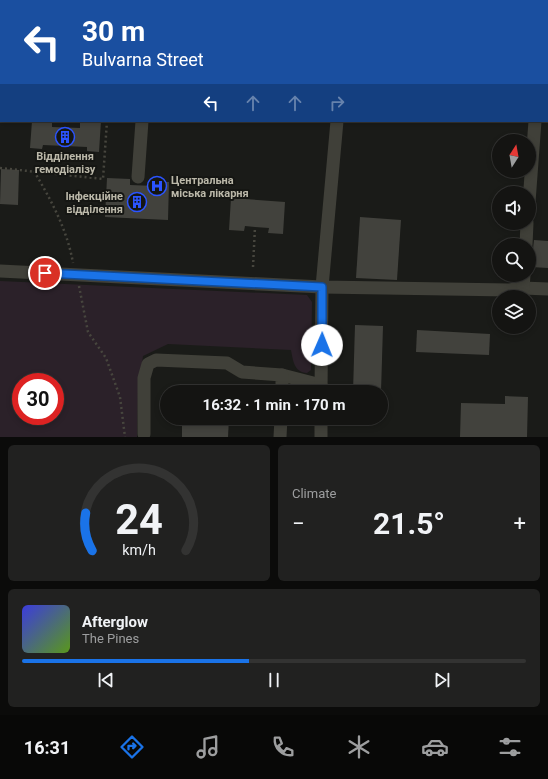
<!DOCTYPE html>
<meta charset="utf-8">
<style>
body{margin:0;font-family:Roboto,sans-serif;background:#212120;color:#f1f3f6;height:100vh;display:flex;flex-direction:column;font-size:15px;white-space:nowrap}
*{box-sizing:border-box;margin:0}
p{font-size:13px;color:#9d9e9f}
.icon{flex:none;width:22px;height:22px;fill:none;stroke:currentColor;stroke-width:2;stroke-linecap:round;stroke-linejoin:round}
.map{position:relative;height:437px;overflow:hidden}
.side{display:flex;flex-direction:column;gap:8px;padding:8px;background:#0b0b0a;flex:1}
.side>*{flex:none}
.guide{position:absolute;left:0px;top:0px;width:548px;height:122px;box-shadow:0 2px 6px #0003,0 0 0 1px #333332;background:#1a4fa0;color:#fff;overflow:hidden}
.needle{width:26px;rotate:11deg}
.buttons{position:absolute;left:492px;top:134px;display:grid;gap:8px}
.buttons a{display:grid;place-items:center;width:44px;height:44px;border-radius:50%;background:#141412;box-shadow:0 2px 6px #0003,0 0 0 1px #333332;font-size:20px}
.speed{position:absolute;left:12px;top:373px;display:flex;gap:8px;font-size:20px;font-weight:700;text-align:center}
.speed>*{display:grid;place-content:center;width:52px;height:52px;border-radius:50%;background:#141412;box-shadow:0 2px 6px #0003,0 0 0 1px #333332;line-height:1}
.speed .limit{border:6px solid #d22;background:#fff;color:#111}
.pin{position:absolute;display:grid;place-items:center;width:34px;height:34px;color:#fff;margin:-17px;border:2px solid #fff;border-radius:50%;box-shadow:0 1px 4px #0007}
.me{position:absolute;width:44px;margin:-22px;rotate:1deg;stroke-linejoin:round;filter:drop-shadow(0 0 3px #0008)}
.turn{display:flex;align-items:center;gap:14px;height:84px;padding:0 16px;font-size:18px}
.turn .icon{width:52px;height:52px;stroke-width:2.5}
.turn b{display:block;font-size:28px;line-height:34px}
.lanes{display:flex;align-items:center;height:38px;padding:0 16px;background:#0003;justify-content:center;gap:20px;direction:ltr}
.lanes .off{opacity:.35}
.big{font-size:30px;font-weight:700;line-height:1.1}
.side .widget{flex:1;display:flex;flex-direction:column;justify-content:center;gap:6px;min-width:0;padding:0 14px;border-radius:6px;background:#212120}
.side .dial{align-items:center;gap:0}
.dial svg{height:104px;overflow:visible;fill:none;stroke:#333332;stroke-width:7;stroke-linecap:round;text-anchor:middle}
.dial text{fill:#f1f3f6;stroke:none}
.song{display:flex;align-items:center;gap:12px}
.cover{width:48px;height:48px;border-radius:6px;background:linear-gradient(135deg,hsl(240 70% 55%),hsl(90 70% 35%))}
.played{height:4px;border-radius:2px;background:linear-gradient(90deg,#1a73e8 45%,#333332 45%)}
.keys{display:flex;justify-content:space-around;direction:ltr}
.heat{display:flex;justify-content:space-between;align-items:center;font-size:22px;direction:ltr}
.side .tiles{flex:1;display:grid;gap:8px;grid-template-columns:1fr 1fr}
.widget:last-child{grid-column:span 2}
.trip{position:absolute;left:160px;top:385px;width:228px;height:40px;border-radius:20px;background:#141412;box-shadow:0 2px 6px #0003,0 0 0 1px #333332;font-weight:700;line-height:40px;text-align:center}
.tab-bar{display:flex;height:64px;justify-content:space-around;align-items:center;background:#080807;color:#9d9e9f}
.tab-bar .icon{width:28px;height:28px}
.tab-bar .active{color:#1a73e8}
.tab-bar b{font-size:18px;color:#f1f3f6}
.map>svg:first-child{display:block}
</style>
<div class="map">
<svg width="548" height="437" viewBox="0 0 548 437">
<rect width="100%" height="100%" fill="#1a1b18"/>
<path fill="#2b2129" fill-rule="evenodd" d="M 0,281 L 307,295 L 312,302 L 311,370 L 307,373 C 294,372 293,361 291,350 L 168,344 L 143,356 L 138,392 L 137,437 L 0,437 ZM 21,382 L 55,382 L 55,416 L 21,416 Z"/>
<g fill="#42423d">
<path d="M 32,121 L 52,121 L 52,127 L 80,128 L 80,121 L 101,121 L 99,152 L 87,151 L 87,147 L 43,145 L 42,149 L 30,148 Z"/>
<path d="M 1,169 L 19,170 L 18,205 L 0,204 Z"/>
<path d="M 107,178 L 130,179 L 130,185 L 156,186 L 156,182 L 169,182 L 168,220 L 105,217 Z"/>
<path d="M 231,198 L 285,202 L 283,234 L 268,233 L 269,228 L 255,227 L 245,226 L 244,231 L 229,230 Z"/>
<path d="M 360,217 L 401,220 L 397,280 L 356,278 Z"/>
<path d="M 534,240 L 548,241 L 548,268 L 531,267 Z"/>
<path d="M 355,325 L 383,326 L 381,392 L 353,392 Z"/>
<path d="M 417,330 L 490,334 L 489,355 L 416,352 Z"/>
<path d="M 505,396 L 528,397 L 527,437 L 460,437 L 461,403 L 505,404 Z"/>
<path d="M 182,418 L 229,418 L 228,437 L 182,437 Z"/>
</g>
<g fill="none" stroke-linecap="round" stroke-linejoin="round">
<g stroke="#47463e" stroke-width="2.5" stroke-dasharray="2 3" stroke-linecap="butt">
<path d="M 0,168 L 103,179 L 107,121"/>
<path d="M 34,171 C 51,200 67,229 73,263"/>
<path d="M 253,267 L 255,227"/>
<path d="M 79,286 L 88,332 L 106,358 L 120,397 L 125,437"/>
</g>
<g stroke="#404039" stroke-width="13">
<path d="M 142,0 L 142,1"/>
<path d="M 348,1 L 348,0"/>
<path d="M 544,1 L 544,0"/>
<path d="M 0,111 L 1,111"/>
<path d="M 138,177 L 142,121"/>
<path d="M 529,202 L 535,121"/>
<path d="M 526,245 L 527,223"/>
<path d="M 0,271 L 322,287 L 509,290 L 523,288 L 548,289"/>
<path d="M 523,288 L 524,275"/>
<path d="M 282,375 L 321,385"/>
<path d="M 321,392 L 322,287 L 337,121"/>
<path d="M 144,434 L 144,378 L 148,364 L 156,360 L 227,363 L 242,372 L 282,375 L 282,392"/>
<path d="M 280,437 L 281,418"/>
<path d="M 321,437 L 321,418"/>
</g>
</g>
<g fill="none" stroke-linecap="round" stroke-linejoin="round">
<defs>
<path id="route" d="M 45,273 L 322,287 L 322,345"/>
</defs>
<use href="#route" stroke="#114b97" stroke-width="10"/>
<use href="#route" stroke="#1a73e8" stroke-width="7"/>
</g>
<defs>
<symbol id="building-ring" viewBox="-11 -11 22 22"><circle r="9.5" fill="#151613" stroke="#2b54ff" stroke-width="1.5"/><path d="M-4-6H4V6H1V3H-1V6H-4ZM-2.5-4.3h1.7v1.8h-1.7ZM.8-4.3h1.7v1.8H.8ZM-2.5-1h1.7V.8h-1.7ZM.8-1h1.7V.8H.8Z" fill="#2b54ff"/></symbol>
<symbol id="hospital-ring" viewBox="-11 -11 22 22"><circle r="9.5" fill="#151613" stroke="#2b54ff" stroke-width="1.5"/><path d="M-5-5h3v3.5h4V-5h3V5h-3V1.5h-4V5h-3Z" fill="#2b54ff"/></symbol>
</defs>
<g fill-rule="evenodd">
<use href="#building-ring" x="54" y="126" width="22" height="22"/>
<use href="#hospital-ring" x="146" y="175" width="22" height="22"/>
<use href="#building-ring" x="126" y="191" width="22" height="22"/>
</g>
<g text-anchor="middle" stroke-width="4" stroke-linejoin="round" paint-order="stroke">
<g font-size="11" font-weight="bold" fill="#bbb8a9" stroke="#151613">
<text x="65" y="160">Відділення<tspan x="65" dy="13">гемодіалізу</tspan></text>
<text x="171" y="184" text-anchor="start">Центральна<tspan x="171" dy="13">міська лікарня</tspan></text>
<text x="123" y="200" text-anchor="end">Інфекційне<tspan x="123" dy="13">відділення</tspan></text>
</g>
</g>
</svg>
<div class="buttons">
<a><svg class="needle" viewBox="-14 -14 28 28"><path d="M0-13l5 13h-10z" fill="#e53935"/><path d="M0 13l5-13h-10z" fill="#9d9e9f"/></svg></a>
<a><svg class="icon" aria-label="sound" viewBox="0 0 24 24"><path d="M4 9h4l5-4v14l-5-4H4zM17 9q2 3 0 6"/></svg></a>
<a><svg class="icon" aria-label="search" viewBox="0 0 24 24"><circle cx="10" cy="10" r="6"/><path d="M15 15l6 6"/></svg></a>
<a><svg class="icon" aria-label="layers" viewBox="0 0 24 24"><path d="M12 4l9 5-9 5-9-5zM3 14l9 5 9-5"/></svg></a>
</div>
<div class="speed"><div class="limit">30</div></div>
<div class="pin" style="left:45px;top:273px;background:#d93025"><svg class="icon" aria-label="arrive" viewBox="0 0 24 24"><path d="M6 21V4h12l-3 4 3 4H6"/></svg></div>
<svg class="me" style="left:322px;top:345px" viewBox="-20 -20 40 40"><circle r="19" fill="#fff"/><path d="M0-13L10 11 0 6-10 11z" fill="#1a73e8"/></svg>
<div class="trip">16:32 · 1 min · 170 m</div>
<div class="guide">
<div class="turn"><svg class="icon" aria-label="left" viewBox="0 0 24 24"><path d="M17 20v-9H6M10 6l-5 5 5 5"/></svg><div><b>30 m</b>Bulvarna Street</div></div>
<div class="lanes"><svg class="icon" aria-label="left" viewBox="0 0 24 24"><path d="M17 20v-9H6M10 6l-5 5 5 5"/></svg><svg class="icon off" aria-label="ahead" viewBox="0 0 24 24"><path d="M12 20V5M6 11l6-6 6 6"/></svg><svg class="icon off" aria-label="ahead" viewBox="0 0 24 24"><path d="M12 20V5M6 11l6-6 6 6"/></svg><svg class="icon off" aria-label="right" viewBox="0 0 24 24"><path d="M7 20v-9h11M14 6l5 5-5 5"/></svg></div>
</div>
</div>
<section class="side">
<div class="tiles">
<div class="widget dial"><svg viewBox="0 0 100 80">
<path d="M14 69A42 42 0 1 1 86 69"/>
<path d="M14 69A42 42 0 0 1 9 40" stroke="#1a73e8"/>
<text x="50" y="56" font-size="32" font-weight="700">24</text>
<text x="50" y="72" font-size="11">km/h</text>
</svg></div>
<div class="widget"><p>Climate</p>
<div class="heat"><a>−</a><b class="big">21.5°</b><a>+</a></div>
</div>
<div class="widget">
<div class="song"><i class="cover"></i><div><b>Afterglow</b><p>The Pines</p></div></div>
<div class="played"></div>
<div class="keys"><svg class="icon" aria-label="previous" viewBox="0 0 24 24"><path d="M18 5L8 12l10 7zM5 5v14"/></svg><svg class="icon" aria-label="pause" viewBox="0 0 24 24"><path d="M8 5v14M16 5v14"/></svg><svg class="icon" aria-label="next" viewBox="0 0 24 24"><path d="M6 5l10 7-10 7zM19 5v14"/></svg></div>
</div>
</div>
</section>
<nav class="tab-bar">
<b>16:31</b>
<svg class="icon active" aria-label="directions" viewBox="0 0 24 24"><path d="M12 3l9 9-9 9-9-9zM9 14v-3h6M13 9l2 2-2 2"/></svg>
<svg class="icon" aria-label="music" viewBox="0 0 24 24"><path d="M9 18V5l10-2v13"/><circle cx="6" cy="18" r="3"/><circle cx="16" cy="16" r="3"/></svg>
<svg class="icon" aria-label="phone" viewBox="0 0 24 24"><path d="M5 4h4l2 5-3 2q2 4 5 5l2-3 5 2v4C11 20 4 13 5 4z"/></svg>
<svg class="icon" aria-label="climate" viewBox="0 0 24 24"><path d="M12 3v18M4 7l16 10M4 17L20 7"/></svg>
<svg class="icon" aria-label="car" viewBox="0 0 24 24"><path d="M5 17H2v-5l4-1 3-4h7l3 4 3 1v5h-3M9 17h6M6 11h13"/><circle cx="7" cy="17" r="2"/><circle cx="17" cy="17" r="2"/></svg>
<svg class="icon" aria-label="filters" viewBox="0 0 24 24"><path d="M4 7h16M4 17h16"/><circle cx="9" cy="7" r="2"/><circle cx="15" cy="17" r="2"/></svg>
</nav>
